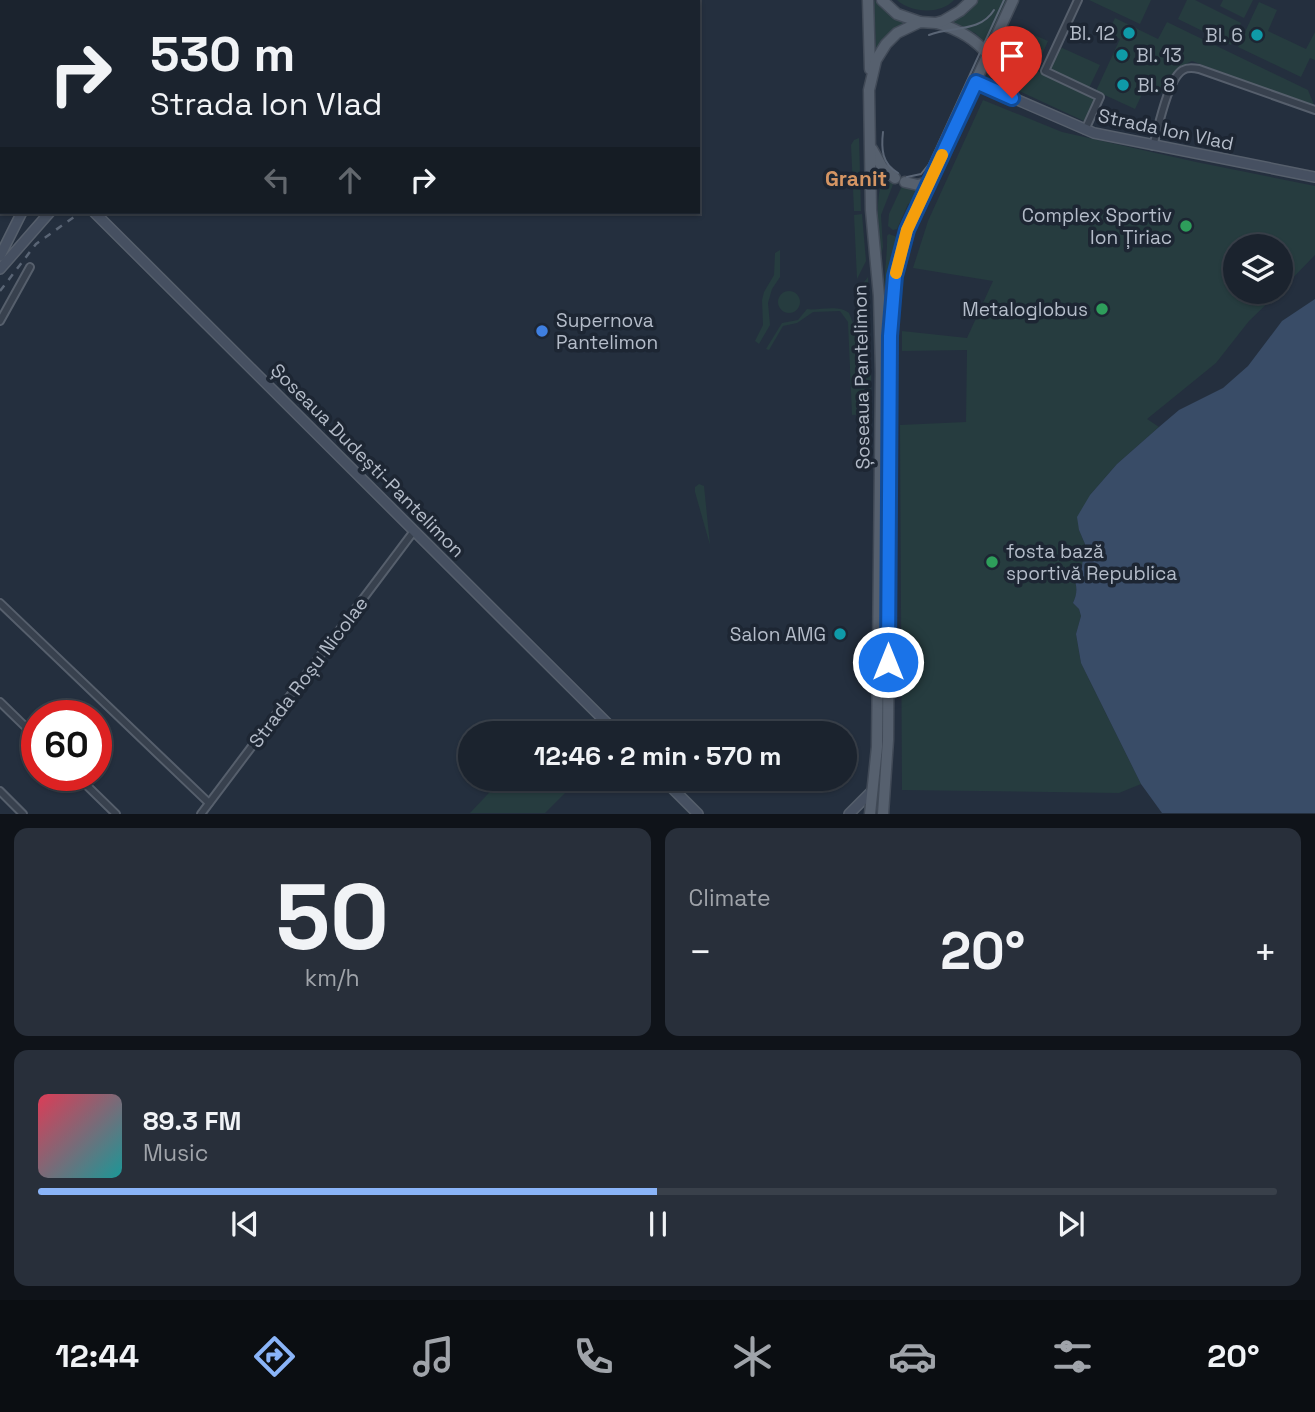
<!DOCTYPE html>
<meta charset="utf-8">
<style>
body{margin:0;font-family:"Space Grotesk",sans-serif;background:#282f3a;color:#f1f3f6;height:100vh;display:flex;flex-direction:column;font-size:26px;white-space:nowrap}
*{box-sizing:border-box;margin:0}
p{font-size:23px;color:#a0a4aa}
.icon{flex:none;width:38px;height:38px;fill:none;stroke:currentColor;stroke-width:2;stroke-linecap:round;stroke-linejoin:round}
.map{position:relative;height:814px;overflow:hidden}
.side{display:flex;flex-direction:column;gap:14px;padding:14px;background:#0f1319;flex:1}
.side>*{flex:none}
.top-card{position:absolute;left:0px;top:0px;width:700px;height:214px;box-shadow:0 2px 5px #0004,0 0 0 2px #39404a;background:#1b232e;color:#f1f3f6;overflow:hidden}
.buttons{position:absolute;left:1223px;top:234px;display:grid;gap:14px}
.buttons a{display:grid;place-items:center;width:70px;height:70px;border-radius:50%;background:#1b232e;box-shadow:0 2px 5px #0004,0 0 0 2px #39404a;font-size:35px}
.speed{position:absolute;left:21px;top:700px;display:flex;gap:14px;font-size:35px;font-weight:700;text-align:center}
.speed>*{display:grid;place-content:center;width:91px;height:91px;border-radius:50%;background:#1b232e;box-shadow:0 2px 5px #0004,0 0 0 2px #39404a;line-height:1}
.speed .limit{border:10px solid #d22;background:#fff;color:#111}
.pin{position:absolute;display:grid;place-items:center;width:60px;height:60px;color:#fff;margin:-72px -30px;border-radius:50% 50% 50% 0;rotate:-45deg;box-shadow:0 0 7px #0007}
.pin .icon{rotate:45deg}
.me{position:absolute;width:77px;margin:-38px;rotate:0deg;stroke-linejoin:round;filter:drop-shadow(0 0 5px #0008)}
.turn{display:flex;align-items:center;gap:24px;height:147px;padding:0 35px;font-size:32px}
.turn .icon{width:91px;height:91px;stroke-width:2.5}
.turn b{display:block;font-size:49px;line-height:60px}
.lanes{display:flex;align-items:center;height:66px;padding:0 35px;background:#0003;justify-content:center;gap:35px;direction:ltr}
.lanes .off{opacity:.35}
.big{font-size:52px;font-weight:700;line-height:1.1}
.side .tile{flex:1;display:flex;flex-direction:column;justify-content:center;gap:10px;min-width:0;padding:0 24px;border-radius:14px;background:#282f3a}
.side .dial{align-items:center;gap:0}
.dial b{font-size:91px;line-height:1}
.song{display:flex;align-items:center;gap:21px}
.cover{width:84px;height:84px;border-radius:10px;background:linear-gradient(135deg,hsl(350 70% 55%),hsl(180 70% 35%))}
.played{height:7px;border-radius:4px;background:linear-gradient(90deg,#8ab4f8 50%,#39404a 50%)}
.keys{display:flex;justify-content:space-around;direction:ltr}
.heat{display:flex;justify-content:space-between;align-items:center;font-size:38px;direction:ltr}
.side .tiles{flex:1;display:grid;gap:14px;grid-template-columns:1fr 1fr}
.tile:last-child{grid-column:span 2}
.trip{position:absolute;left:458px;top:721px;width:399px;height:70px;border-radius:35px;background:#1b232e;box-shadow:0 2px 5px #0004,0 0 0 2px #39404a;font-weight:700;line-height:70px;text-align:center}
.tabs{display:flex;height:112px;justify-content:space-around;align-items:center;background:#0b0e12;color:#a0a4aa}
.tabs .icon{width:49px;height:49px}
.tabs .current{color:#8ab4f8}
.tabs b{font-size:32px;color:#f1f3f6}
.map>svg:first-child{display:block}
</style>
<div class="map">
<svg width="1315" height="814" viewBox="0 0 1315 814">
<rect width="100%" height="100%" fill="#242f3e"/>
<g fill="#263c3f">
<path d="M 874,0 L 904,23 L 891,31 L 876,48 Z"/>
<path d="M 897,0 L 954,0 C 940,15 911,13 897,0 Z"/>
<path d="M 977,0 L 1007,0 L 990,47 L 975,33 L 951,22 Z"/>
<path d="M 1089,0 L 1151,0 L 1140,24 Z"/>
<path d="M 1187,0 L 1195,0 L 1241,23 L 1231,45 L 1178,19 Z"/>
<path d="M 1223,0 L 1253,0 L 1244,18 L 1220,6 Z"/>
<path d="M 1259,2 L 1277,10 L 1268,31 L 1306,49 L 1315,32 L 1315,60 L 1310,58 L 1301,77 L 1238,47 Z"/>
<path d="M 1115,18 L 1158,39 L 1167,22 L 1308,90 L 1315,107 L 1192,61 C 1177,67 1173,81 1167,95 L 1146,86 L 1135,109 L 1096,91 L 1120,39 L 1108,33 Z"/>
<path d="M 1014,26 L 1048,41 L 1035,70 L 1096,98 L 1086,122 L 991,78 Z"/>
<path d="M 1060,47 L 1100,65 L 1089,88 L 1050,69 Z"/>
<path d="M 983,100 L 1062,132 L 1196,162 L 1315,186 L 1315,255 L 1281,290 L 1281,247 L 1236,247 L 1236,292 L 1279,292 L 1249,321 L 1216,363 L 1147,419 L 1159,427 L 1117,464 L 1090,495 L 1079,530 L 1085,544 L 1085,558 L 1082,566 L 1073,575 C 1077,586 1078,592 1073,603 L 1079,609 L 1081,616 L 1076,634 L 1081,663 L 1141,784 L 1119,793 L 902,790 L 900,425 L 966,422 L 967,350 L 902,351 L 902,331 L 967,338 L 993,281 L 913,268 L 928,221 Z"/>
<path d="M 859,138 L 861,211 L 854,211 L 851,145 L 854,140 Z"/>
<path d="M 886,177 L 894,182 L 881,215 L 883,247 L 881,255 C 879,236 873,189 886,177 Z"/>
<path d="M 902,186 L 918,191 L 914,200 L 908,204 L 897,229 L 893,230 L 888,226 L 889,214 Z"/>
<path d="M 862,214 L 866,261 L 857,279 L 854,215 Z"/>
<path d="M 889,234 L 900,238 L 891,275 L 887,305 C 881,283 888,259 887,236 Z"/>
<path d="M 780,250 L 780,277 L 772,289 L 768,303 L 770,325 L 759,344 L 755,341 L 763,325 L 762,300 L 764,292 L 774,275 L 775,253 Z"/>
<path d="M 868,277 L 869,346 C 863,327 858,311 857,291 Z"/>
<circle cx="789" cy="302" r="11"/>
<path d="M 807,309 C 818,311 838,304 849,313 L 871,368 L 871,414 L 852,415 L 848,322 L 840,311 L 813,312 L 797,323 L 783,326 L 769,350 L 766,349 L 782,323 L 798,320 Z"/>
<path d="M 699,484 L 704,486 L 710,545 L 695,492 L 695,487 Z"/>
<path d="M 502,779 L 569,779 L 574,784 L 545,813 L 470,813 Z"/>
</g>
<path fill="#394c67" d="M 1315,299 L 1315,813 L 1162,813 L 1141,784 L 1081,663 L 1076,634 L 1081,616 L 1079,609 L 1073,603 C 1078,592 1077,586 1073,575 L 1082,566 L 1085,544 L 1079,530 L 1077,517 L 1090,495 L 1117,464 L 1159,427 L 1179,410 L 1223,388 L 1248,366 L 1282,321 Z"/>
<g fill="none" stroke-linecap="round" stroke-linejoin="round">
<defs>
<g id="street">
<path d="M 1078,0 L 1045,71 L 1100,97 L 1085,130"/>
<path d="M 1153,146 C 1158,129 1168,78 1183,70 C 1188,67 1194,68 1199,69 L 1315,110"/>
<path d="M 0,321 L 30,267"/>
<path d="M 0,603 L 209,803"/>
<path d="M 0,702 L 37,738"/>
<path d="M 76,775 L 116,814"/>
<path d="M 0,791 L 23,814"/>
<path d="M 201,814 L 414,531"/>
</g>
<g id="secondary">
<path d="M 164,2 L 165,0"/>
<path d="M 185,2 L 186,0"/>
<path d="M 976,82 L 1094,133 L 1315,177"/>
<path d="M 94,212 L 617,733"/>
<path d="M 0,256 L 22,212"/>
<path d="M 0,269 L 50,212"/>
<path d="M 663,779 L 698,814"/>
<path d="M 849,814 L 873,790"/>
</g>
<g id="primary">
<path d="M 868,0 L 870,69"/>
<path d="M 882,0 L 897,14 L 920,22"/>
<path d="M 937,23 C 957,29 975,38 988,55"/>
<path d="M 872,149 L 882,167 L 895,178"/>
<path d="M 905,182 L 918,185 L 928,182"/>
<path d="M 870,814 L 877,747 L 881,372 L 879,296 L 871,210 L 869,90 L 876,60 L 886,44 L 897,33 L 920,22 L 936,23 L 943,21 L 960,11 L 972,0"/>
<path d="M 883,814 L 888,740 L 890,336 L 895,276 L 907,230 L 1013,0"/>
</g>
</defs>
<use href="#street" stroke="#565f6c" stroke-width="10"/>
<use href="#secondary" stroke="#565f6c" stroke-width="12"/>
<use href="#primary" stroke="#414a57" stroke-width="13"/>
<use href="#street" stroke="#38414e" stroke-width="6"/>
<use href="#secondary" stroke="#465061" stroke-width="9"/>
<use href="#primary" stroke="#56606e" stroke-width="10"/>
<g stroke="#5a6575" stroke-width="2">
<path d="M 929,35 C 951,26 980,33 994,10"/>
<path d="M 883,132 C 881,149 882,164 898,173"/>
<path d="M 907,177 L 921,174 L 929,164 L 1004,0"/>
</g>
<g stroke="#5a6575" stroke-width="2.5" stroke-dasharray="7 7" stroke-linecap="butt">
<path d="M 244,2 L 245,0"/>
<path d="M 0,291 L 36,244 L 81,212"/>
</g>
</g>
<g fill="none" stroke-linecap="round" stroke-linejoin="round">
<defs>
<path id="route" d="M 888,662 L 890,336 L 895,276 L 907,230 L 976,82 L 1012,98"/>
</defs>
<use href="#route" stroke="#114b97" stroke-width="18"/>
<use href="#route" stroke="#1a73e8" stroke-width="12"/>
<path stroke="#f59e0b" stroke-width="12" d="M 896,273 L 907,230 L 942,155"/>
</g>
<g fill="#0f9aa8" stroke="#1d2633" stroke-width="2.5">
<circle cx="1129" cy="33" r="7"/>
<circle cx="1257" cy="35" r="7"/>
<circle cx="1122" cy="55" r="7"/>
<circle cx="1123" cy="85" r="7"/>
<circle cx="840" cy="634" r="7"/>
</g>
<g fill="#2e9e5b" stroke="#1d2633" stroke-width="2.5">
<circle cx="1186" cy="226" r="7"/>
<circle cx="1102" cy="309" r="7"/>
<circle cx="992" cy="562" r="7"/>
</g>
<circle fill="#3f7fe0" stroke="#1d2633" stroke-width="2.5" cx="542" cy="331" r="7"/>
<g text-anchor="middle" stroke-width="7" stroke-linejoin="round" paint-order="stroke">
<g font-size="19" fill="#b4bcc9" stroke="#1d2633" text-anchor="end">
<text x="1115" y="40">Bl. 12</text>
<text x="1243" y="42">Bl. 6</text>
<text x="1136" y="62" text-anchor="start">Bl. 13</text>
<text x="1137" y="92" text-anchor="start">Bl. 8</text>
<text x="1172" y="222">Complex Sportiv<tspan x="1172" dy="22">Ion Țiriac</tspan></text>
<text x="1088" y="316">Metaloglobus</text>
<text x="556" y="327" text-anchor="start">Supernova<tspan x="556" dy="22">Pantelimon</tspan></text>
<text x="1006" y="558" text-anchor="start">fosta bază<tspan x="1006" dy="22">sportivă Republica</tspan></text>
<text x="826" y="641">Salon AMG</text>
</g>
<g font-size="19" fill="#b4bcc9" stroke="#1d2633">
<text transform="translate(1166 129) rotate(12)" y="7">Strada Ion Vlad</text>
<text transform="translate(861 377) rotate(-91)" y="7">Șoseaua Pantelimon</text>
<text transform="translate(368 460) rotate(45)" y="7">Șoseaua Dudești-Pantelimon</text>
<text transform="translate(308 672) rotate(-53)" y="7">Strada Roșu Nicolae</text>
</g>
<g font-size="21" font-weight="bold" fill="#d59563" stroke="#1d2633">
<text x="856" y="186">Granit</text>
</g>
</g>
</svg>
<div class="buttons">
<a><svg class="icon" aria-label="layers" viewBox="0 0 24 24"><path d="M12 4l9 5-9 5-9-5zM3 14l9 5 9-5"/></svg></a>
</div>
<div class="speed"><div class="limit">60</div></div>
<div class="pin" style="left:1012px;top:98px;background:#d93025"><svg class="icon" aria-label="arrive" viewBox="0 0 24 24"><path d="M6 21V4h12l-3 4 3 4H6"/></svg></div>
<svg class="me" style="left:888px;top:662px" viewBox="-20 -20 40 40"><circle r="17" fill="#1a73e8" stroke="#fff" stroke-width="3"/><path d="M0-11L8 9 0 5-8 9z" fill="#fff"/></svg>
<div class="trip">12:46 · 2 min · 570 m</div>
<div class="top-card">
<div class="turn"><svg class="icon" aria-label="right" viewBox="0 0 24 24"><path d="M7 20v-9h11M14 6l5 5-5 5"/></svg><div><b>530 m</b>Strada Ion Vlad</div></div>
<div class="lanes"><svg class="icon off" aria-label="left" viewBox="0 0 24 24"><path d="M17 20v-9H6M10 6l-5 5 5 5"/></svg><svg class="icon off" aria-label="ahead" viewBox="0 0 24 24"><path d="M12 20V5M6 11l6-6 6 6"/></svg><svg class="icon" aria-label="right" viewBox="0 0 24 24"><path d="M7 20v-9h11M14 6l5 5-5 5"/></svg></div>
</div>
</div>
<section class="side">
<div class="tiles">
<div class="tile dial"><b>50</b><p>km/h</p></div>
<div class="tile"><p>Climate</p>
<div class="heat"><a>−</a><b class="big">20°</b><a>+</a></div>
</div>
<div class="tile">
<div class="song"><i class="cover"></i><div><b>89.3 FM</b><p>Music</p></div></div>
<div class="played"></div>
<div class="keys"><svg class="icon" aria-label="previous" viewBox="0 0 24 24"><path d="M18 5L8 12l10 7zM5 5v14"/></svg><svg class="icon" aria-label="pause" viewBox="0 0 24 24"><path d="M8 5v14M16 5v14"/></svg><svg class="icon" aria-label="next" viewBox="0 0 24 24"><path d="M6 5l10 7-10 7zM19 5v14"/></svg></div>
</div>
</div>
</section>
<nav class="tabs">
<b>12:44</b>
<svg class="icon current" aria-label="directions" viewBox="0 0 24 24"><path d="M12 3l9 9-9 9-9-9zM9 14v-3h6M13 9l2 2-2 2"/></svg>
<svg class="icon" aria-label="music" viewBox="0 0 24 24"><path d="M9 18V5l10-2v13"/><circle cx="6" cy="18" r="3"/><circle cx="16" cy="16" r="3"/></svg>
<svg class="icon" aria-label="phone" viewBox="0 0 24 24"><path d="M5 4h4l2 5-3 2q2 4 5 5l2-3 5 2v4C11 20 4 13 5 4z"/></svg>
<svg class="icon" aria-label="climate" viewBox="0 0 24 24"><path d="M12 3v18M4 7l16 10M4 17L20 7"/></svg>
<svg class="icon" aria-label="car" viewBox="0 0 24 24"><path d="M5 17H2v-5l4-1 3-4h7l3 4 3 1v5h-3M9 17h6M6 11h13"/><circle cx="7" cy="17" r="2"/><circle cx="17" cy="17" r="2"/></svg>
<svg class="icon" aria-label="filters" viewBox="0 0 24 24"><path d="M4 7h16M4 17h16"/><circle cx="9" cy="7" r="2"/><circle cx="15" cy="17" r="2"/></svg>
<b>20°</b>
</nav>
